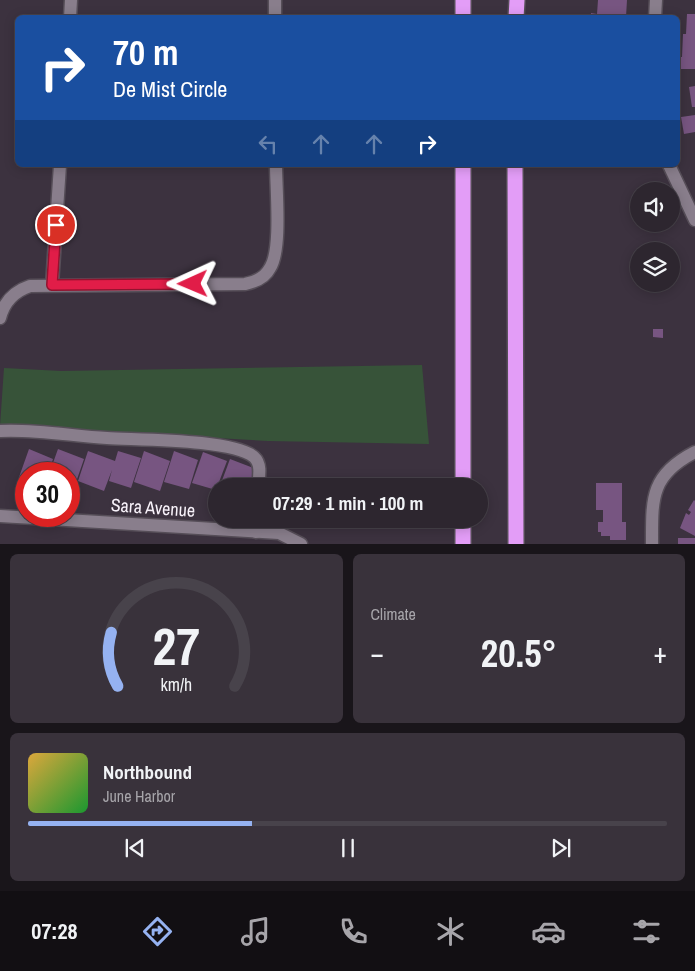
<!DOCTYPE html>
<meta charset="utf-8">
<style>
body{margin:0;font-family:"Archivo Narrow",sans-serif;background:#39323b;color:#f1f3f6;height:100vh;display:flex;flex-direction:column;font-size:19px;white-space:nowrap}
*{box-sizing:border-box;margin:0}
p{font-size:16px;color:#a7a5aa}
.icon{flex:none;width:28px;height:28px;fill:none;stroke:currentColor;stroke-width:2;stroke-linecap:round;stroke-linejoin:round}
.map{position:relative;height:544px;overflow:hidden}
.drawer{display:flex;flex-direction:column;gap:10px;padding:10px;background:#19151a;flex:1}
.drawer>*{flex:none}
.guide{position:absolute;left:15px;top:15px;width:665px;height:152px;border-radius:8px;box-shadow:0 2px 12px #0003,0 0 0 1px #48434b;background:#1a4fa0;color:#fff;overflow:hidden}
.fabs{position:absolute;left:630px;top:182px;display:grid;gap:10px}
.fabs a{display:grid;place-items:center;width:50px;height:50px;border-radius:50%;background:#2d262f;box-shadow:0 2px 12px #0003,0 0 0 1px #48434b;font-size:25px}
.speed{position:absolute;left:15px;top:462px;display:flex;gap:10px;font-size:25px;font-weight:700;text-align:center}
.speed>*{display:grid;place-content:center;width:65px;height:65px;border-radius:50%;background:#2d262f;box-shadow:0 2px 12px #0003,0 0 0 1px #48434b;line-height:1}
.speed .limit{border:8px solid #d22;background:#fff;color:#111}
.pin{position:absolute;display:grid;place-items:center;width:42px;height:42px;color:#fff;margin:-21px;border:2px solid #fff;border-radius:50%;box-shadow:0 1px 5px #0007}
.me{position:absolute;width:55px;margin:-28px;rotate:269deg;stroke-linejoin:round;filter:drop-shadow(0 0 4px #0008)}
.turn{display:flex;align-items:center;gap:18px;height:105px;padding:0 15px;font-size:22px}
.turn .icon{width:65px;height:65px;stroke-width:2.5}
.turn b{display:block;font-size:35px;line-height:42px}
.lanes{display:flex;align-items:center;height:48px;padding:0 15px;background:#0003;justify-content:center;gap:25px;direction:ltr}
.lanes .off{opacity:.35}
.big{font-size:38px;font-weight:700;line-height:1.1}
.drawer .widget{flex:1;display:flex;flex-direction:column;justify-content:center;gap:8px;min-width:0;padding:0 18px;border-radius:8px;background:#39323b}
.drawer .dial{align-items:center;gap:0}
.dial svg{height:130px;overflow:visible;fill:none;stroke:#48434b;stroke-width:7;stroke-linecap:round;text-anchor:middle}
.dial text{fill:#f1f3f6;stroke:none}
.song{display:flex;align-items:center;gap:15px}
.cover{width:60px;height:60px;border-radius:8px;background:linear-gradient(135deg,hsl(40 70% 55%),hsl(130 70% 35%))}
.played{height:5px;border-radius:2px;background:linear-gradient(90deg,#95b2f1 35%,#48434b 35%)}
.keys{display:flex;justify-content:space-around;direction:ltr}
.heat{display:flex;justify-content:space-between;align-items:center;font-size:28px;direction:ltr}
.drawer .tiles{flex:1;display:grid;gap:10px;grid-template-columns:1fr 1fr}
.widget:last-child{grid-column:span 2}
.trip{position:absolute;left:208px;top:478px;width:280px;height:50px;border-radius:25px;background:#2d262f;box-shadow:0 2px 12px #0003,0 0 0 1px #48434b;font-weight:700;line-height:50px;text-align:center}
.tabs{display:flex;height:80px;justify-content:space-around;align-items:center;background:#120f13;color:#a7a5aa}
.tabs .icon{width:35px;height:35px}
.tabs .active{color:#95b2f1}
.tabs b{font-size:22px;color:#f1f3f6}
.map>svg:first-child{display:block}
</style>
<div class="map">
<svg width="695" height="544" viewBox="0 0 695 544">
<rect width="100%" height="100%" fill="#3c323f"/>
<path fill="#375339" d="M 422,365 L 429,444 L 268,441 L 0,426 L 4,368 L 61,371 Z"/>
<g fill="#775581">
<path d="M 598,0 L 627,0 L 626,17 L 591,18 L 591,13 L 597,14 Z"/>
<path d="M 687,14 L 695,14 L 695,69 L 679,69 L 679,57 L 682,57 L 683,34 L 686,34 Z"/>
<path d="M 695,86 L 695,107 L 692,107 L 689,87 Z"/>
<path d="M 695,115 L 695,132 L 684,134 L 681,117 Z"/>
<path d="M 653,329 L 663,329 L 663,338 L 653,337 Z"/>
<path d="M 29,449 L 53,459 L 48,474 L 26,474 L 26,483 L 18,480 Z"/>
<path d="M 58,449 L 84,459 L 74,488 L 69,486 L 69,474 L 49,474 Z"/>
<path d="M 88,451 L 115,461 L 118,451 L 141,458 L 131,488 L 109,481 L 112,470 L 104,491 L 78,481 Z"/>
<path d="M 144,451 L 170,461 L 160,491 L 134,482 Z"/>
<path d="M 174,451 L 198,460 L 189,489 L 164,482 Z"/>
<path d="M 203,452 L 227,461 L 216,490 L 192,483 Z"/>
<path d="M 230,459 L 256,469 L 250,486 L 220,486 Z"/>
<path d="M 261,478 L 288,479 L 288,486 L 261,486 Z"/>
<path d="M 596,483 L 622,483 L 622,522 L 626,522 L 626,540 L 610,540 L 610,536 L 601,536 L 601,532 L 598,532 L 598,522 L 603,522 L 603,510 L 596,510 Z"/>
<path d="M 694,500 L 695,501 L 695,536 L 680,528 L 686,513 L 689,515 L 691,512 L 688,510 Z"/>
<rect x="678" y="538" width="17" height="6"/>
</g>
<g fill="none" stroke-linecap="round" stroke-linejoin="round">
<defs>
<g id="minor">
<path d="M 275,0 L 275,18"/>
<path d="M 70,18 L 71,0"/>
<path d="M 655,18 L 656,0"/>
<path d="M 669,165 L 695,220"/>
<path d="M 52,285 L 60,165"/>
<path d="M 0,318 C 4,302 15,291 30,286 L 245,284 C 255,282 265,278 270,268 C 282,250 276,189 276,165"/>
<path d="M 0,431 C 35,429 72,436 107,438 C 137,440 233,439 254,457 C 262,464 259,477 258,486"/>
<path d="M 0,516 L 279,533 L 301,544"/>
<path d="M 256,532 L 256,519"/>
<path d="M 652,544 C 652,499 650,475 695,452"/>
</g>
<g id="highway">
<path d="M 463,0 L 463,18"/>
<path d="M 516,18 L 517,0"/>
<path d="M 515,165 L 516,544"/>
<path d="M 463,486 L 463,165"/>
<path d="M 463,544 L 463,519"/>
</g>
</defs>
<use href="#minor" stroke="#564e58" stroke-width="15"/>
<use href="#highway" stroke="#564e58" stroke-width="18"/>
<use href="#minor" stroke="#897e8c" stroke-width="12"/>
<use href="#highway" stroke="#e39df7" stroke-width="15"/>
</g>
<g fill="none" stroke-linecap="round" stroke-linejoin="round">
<defs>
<path id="route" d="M 56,225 L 52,285 L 193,284"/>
</defs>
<use href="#route" stroke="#92132f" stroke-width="12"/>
<use href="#route" stroke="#e11d48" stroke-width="9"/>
</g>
<g text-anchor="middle" stroke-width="5" stroke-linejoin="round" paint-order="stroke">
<g font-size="18" fill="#f8f2fa" stroke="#3c323f">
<text transform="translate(153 508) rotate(4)" y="6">Sara Avenue</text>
</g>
</g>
</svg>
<div class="fabs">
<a><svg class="icon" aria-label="sound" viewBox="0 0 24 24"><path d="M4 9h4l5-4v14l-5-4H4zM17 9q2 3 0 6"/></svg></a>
<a><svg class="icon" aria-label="layers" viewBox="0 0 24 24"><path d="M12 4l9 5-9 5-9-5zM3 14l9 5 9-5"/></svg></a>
</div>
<div class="speed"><div class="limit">30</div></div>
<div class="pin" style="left:56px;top:225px;background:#d93025"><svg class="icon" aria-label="arrive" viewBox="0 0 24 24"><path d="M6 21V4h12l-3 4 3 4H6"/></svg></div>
<svg class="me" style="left:193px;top:284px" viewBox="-20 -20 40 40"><path d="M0-17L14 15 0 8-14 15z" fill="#e11d48" stroke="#fff" stroke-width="4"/></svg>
<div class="trip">07:29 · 1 min · 100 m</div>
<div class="guide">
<div class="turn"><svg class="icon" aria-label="right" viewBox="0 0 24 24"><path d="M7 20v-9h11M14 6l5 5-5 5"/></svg><div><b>70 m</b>De Mist Circle</div></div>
<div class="lanes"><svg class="icon off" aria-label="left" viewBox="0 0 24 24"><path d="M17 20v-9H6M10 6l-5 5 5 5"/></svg><svg class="icon off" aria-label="ahead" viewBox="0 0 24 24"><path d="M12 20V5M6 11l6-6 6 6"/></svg><svg class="icon off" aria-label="ahead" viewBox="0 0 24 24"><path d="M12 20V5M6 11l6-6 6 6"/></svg><svg class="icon" aria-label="right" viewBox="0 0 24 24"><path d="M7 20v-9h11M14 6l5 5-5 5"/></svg></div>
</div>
</div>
<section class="drawer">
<div class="tiles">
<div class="widget dial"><svg viewBox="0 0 100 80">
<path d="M14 69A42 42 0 1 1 86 69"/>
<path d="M14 69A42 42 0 0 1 10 36" stroke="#95b2f1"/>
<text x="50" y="56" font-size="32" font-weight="700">27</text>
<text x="50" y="72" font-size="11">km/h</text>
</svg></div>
<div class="widget"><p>Climate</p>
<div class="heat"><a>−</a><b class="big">20.5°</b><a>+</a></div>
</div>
<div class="widget">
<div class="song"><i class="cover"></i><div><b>Northbound</b><p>June Harbor</p></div></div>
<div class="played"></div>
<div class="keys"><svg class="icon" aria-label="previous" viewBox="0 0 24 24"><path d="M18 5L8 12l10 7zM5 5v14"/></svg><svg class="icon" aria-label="pause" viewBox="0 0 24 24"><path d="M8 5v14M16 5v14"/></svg><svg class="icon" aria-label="next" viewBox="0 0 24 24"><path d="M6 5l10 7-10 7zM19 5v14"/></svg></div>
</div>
</div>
</section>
<nav class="tabs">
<b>07:28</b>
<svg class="icon active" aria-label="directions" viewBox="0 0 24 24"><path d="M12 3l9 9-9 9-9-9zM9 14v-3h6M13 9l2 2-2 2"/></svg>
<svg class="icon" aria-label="music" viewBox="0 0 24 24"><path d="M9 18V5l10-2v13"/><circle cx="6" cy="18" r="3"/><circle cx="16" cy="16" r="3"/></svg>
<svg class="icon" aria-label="phone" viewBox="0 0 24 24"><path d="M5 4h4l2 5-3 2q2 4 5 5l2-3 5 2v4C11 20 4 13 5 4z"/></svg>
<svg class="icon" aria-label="climate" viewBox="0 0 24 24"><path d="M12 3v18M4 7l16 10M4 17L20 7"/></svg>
<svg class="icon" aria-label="car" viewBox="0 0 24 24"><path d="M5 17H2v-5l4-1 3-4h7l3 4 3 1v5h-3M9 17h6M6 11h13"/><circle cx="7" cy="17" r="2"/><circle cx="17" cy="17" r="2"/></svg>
<svg class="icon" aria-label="filters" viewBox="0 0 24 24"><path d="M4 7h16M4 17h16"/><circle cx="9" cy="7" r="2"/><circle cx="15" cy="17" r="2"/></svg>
</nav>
